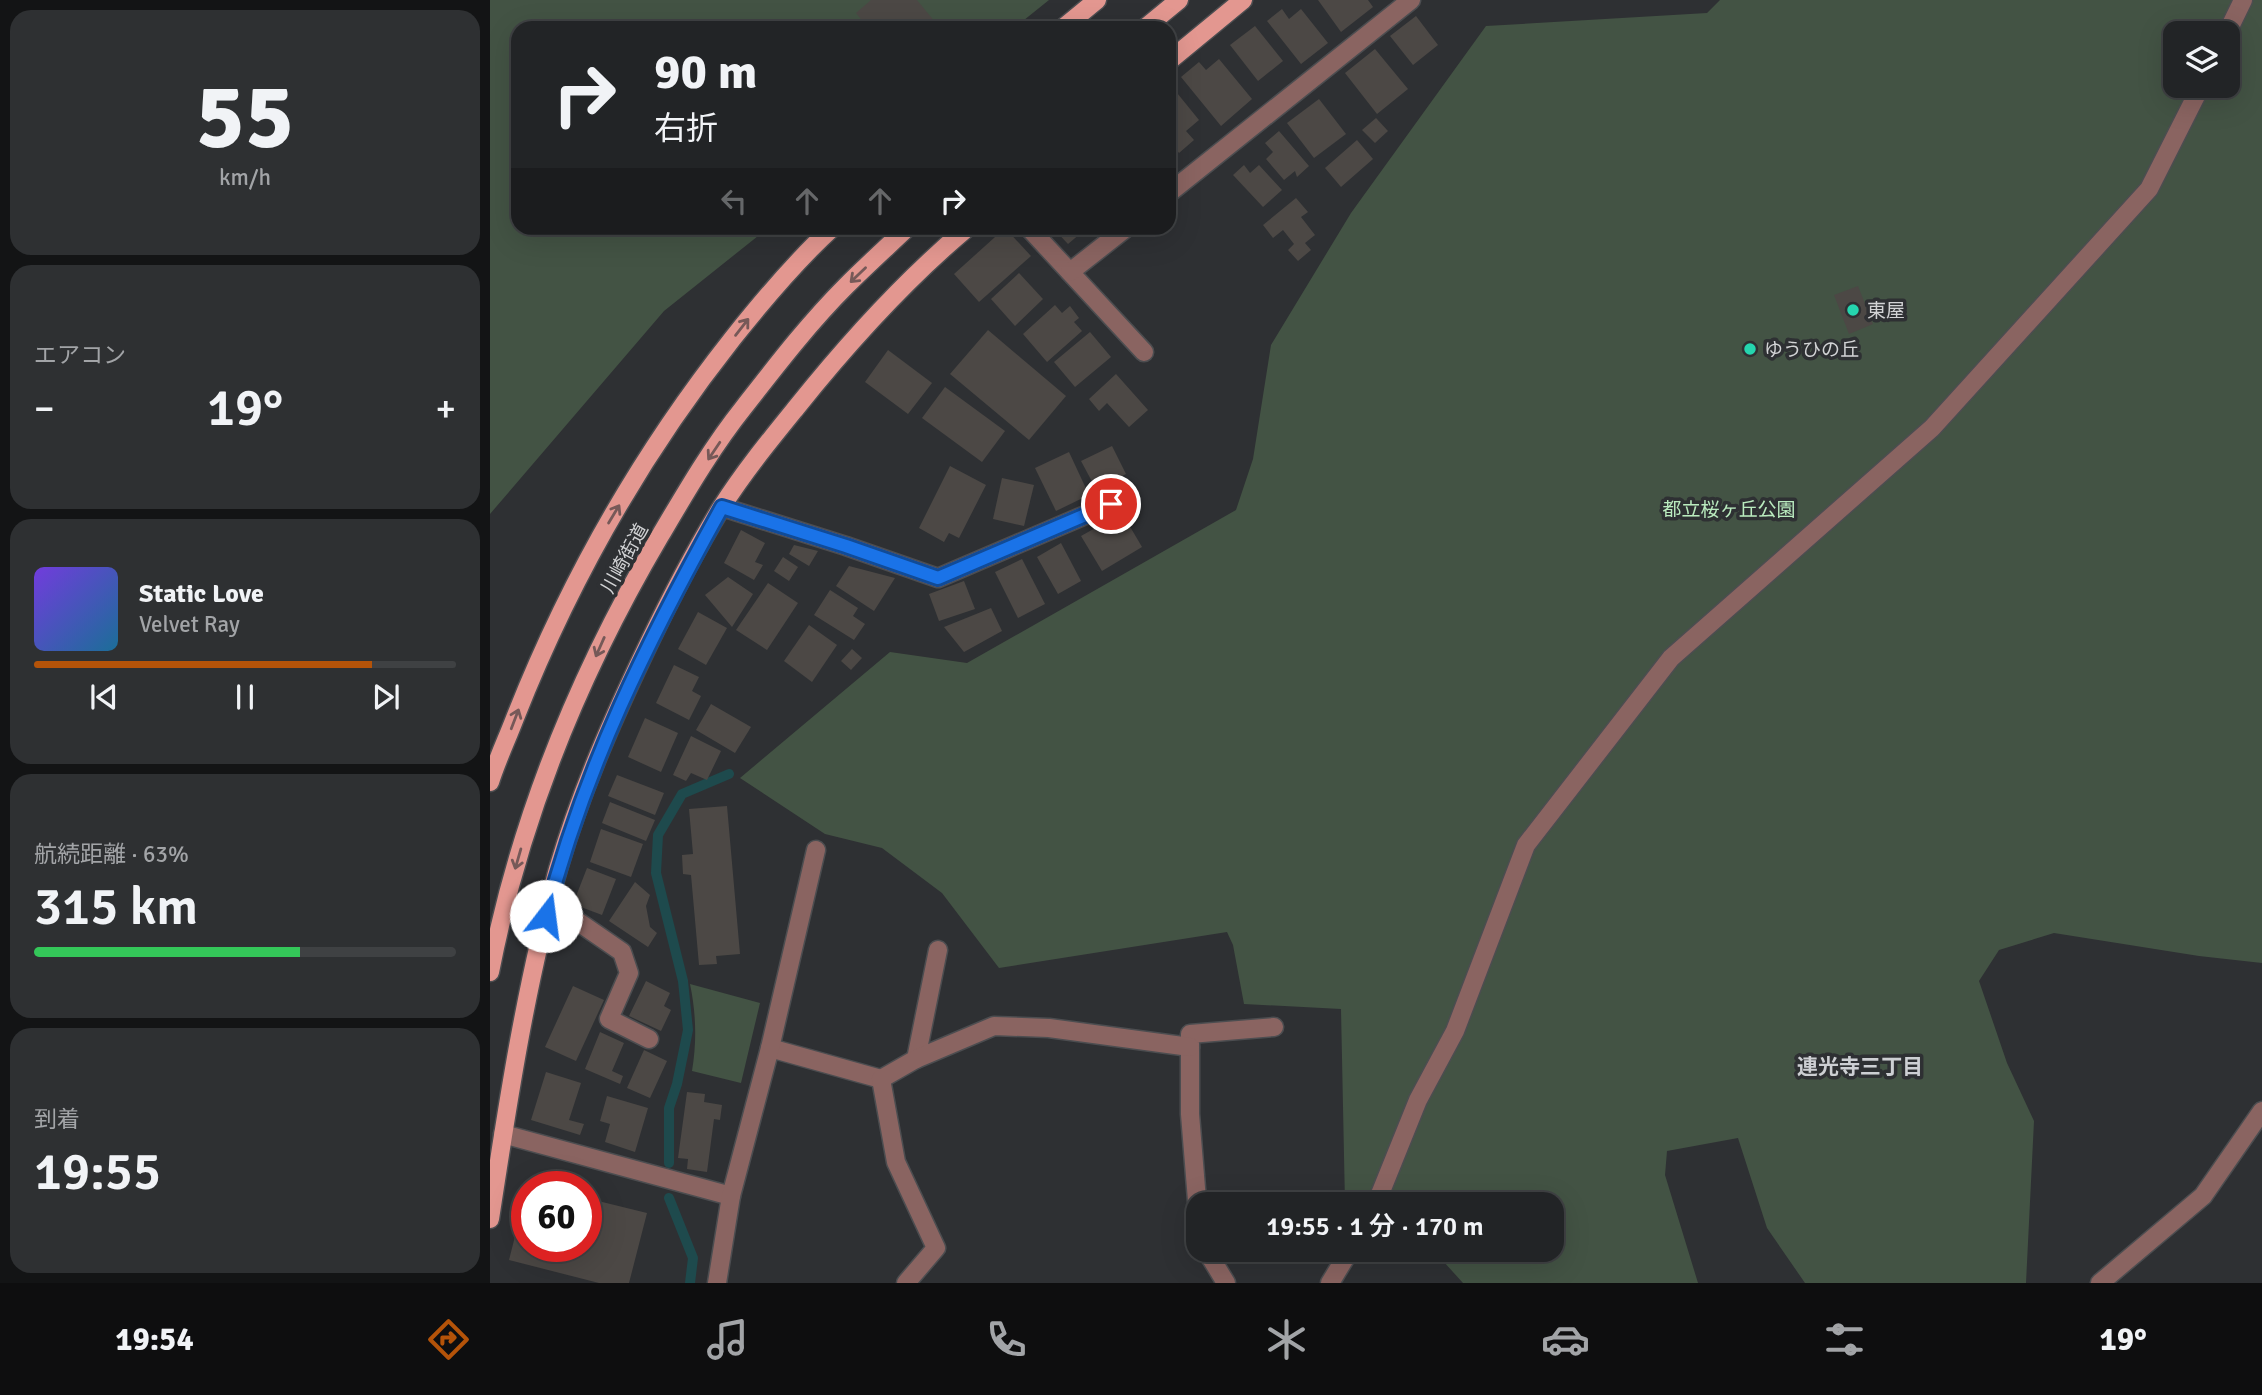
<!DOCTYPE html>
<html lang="ja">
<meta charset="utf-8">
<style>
body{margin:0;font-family:Signika,"Noto Sans JP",sans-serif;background:#2e3032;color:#f1f3f6;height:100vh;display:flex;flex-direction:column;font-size:26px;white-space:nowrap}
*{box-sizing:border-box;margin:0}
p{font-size:23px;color:#a2a4a7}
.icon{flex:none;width:38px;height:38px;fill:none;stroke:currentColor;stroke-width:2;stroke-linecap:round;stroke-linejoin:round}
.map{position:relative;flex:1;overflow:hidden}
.drawer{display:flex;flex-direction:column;gap:10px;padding:10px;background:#131415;width:490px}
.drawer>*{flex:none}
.banner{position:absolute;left:21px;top:21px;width:665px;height:214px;border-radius:21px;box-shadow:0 7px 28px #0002,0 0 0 2px #3f4143;background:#222426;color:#f1f3f6;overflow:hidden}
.fabs{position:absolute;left:1673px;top:21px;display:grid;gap:14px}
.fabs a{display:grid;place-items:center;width:77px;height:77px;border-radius:14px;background:#222426;box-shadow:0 7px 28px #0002,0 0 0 2px #3f4143;font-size:35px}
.speed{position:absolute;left:21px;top:1171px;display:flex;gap:14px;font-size:35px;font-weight:700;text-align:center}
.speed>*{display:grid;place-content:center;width:91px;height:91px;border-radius:50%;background:#222426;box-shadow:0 7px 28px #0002,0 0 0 2px #3f4143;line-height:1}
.speed .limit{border:10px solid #d22;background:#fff;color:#111}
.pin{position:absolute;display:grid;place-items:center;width:60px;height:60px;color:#fff;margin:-30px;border:4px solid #fff;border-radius:50%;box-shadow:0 2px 7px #0007}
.me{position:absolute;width:77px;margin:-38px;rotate:15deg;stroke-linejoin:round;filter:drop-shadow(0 0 5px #0008)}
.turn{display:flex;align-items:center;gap:24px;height:147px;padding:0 28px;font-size:32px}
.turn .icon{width:91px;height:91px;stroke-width:2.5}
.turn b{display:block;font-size:49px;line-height:60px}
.lanes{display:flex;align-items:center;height:66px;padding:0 28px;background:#0003;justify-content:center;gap:35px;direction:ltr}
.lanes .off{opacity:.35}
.big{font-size:52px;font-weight:600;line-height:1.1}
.drawer .tile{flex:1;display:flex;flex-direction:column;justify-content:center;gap:10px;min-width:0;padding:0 24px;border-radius:21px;background:#2e3032}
.drawer .dial{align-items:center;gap:0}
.dial b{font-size:91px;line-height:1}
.song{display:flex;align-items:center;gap:21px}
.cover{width:84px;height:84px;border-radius:10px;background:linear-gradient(135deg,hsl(260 70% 55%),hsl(200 70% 35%))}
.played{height:7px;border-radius:4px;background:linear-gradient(90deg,#b45309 80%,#3f4143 80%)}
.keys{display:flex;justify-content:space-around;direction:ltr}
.heat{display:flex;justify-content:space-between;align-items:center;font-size:38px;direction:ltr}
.charge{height:10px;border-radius:5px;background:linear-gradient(90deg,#34c759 63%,#3f4143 0)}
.trip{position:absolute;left:696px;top:1192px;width:378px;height:70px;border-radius:21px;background:#222426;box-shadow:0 7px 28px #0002,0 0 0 2px #3f4143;font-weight:600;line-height:70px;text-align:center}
.tab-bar{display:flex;height:112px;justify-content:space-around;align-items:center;background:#0e0e0f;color:#a2a4a7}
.tab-bar .icon{width:49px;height:49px}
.tab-bar .on{color:#b45309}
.tab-bar b{font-size:32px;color:#f1f3f6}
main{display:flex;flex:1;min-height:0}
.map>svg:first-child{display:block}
</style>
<main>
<section class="drawer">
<div class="tile dial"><b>55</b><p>km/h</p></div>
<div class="tile"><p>エアコン</p>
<div class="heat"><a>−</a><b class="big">19°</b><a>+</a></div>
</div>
<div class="tile">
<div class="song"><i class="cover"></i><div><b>Static Love</b><p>Velvet Ray</p></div></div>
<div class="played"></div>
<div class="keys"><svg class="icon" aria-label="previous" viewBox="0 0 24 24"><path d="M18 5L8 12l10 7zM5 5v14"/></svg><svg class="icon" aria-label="pause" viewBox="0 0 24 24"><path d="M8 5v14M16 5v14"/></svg><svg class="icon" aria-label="next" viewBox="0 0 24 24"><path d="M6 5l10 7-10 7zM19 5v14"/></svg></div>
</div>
<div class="tile"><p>航続距離 · 63%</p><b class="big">315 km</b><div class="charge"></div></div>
<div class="tile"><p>到着</p><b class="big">19:55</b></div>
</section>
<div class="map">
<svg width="1772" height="1283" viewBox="0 0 1772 1283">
<rect width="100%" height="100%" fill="#2e3033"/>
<g fill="#435344" fill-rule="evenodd">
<path d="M 0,0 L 559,0 L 524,28 L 28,28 L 28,228 L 278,228 L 174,311 L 0,514 Z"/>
<path d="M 1230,0 L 1772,0 L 1772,963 L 1709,956 L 1564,933 L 1509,950 L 1489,981 L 1517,1063 L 1544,1121 L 1536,1283 L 1315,1283 L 1277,1228 L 1248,1138 L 1177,1151 L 1175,1175 L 1208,1283 L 973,1283 L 943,1250 L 1062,1250 L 1062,1204 L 913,1204 L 909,1197 L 870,1204 L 855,1204 L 851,1009 L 754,1004 L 743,945 L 737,932 L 509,968 L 452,893 L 392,848 L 335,834 L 250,778 L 400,652 L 477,663 L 746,510 L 763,459 L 781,345 L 861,213 L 996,26 L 1217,13 ZM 1685,33 L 1738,33 L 1738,86 L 1685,86 Z"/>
<path d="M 200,984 L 270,1003 L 251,1083 L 202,1071 C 207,1041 206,1013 200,984 Z"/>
</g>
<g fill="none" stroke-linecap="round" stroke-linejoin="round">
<g stroke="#1e4a4d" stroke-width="10">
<path d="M 179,1163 L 179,1108 L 187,1084 L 198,1030 L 193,981 L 166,873 L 168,835 L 192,794 L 239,774"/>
<path d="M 179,1198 L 203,1258 L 200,1283"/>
</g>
</g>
<g fill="#4c4845">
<path d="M 381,0 L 427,0 L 450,28 L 378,28 L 366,13 Z"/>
<path d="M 828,0 L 878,0 L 883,7 L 851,32 Z"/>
<path d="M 792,9 L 799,19 L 811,9 L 838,43 L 811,64 L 777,21 Z"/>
<path d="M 926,16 L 948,45 L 923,65 L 900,36 Z"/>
<path d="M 765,26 L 793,61 L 768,81 L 740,45 Z"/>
<path d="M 885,49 L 918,89 L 887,114 L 855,73 Z"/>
<path d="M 729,59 L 762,99 L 731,126 L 691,77 L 709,62 L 716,70 Z"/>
<path d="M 683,88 L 709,120 L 696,131 L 704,140 L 689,153 L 679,140 L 679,91 Z"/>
<path d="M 829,99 L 856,134 L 824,158 L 797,123 Z"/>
<path d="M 886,118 L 898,131 L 885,143 L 872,130 Z"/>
<path d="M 789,131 L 819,166 L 807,177 L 805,171 L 794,180 L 776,159 L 783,152 L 775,143 Z"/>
<path d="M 867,140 L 883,159 L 851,187 L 835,168 Z"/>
<path d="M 754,165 L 760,173 L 769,165 L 792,190 L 773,207 L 743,175 Z"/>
<path d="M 806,198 L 818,212 L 811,217 L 825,235 L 815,243 L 821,250 L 808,261 L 798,250 L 804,244 L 793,230 L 783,238 L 773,225 Z"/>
<path d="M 515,228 L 541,256 L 489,302 L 464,274 Z"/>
<path d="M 563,228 L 597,228 L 578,244 Z"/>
<path d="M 529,273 L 553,299 L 525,326 L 501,299 Z"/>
<path d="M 1368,286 L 1383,324 L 1359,334 L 1344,295 Z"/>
<path d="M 565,305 L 572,313 L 580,306 L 589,318 L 584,322 L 592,331 L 557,362 L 533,334 Z"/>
<path d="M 498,330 L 576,396 L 539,440 L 460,374 Z"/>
<path d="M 600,332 L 621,357 L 585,387 L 564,362 Z"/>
<path d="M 398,350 L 442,383 L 418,414 L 375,382 Z"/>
<path d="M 626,374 L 658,410 L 639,427 L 617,403 L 609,411 L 599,399 Z"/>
<path d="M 455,387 L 515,431 L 492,462 L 432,418 Z"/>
<path d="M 622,446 L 636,474 L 606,489 L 591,461 Z"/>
<path d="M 579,452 L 599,495 L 566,511 L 545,468 Z"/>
<path d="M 460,466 L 496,485 L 469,538 L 459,533 L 454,542 L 429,528 Z"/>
<path d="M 512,478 L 544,485 L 534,526 L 503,519 Z"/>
<path d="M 632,513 L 652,547 L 612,571 L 591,536 Z"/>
<path d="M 251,530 L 275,543 L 265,562 L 273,565 L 264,580 L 234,563 Z"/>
<path d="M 571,543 L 591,581 L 568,594 L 547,557 Z"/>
<path d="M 304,545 L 328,551 L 319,566 L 299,554 Z"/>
<path d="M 293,557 L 308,567 L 299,581 L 284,571 Z"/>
<path d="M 532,559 L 555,604 L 528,618 L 505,572 Z"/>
<path d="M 359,566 L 405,578 L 384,611 L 346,586 Z"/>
<path d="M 238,577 L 263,594 L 242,627 L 215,595 Z"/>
<path d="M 474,581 L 485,609 L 449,621 L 439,594 Z"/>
<path d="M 278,583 L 308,603 L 277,650 L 246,630 Z"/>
<path d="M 340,590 L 368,608 L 363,616 L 375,624 L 364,640 L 324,615 Z"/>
<path d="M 501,608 L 512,631 L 474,652 L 454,627 Z"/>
<path d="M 208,612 L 237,628 L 216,665 L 188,649 Z"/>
<path d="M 319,625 L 347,645 L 322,682 L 294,661 Z"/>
<path d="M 362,649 L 372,658 L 361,670 L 351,661 Z"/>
<path d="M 184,665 L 209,677 L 202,691 L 211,696 L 199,720 L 166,703 Z"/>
<path d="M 221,704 L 261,727 L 245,753 L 206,730 Z"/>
<path d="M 155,718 L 188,733 L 171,772 L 138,757 Z"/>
<path d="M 201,736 L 231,751 L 217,780 L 201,773 L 196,781 L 183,775 Z"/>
<path d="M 127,775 L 174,793 L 165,815 L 118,796 Z"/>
<path d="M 120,802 L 165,820 L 156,841 L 112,823 Z"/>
<path d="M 237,806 L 250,954 L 226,956 L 227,964 L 209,965 L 201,875 L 193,874 L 192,855 L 203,854 L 199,809 Z"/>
<path d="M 111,829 L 153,844 L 141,877 L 100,862 Z"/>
<path d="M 97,868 L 126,879 L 112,915 L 83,904 Z"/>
<path d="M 145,882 L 160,895 L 156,906 L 160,927 L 167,933 L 158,947 L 119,921 Z"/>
<path d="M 156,981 L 180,993 L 174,1006 L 181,1010 L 171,1031 L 139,1016 Z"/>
<path d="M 83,986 L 114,1000 L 86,1061 L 55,1047 Z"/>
<path d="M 110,1032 L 134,1043 L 122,1071 L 133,1076 L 130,1084 L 95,1069 Z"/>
<path d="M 154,1050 L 177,1061 L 160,1098 L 137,1088 Z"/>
<path d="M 56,1072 L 91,1083 L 79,1120 L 94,1124 L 90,1135 L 41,1120 Z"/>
<path d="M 197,1092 L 215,1094 L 214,1102 L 232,1105 L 230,1120 L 224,1119 L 217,1172 L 197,1169 L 198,1159 L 188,1158 Z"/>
<path d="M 117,1096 L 158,1108 L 145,1152 L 115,1142 L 120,1124 L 110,1121 Z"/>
<path d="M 36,1193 L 37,1246 L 96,1246 L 96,1198 L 157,1213 L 139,1283 L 109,1283 L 19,1260 Z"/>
</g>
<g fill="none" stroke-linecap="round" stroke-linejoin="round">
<defs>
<g id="minor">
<path d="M 1737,33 L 1753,0"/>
<path d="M 679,193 L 921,0"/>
<path d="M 539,228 L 654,352"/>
<path d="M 580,272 L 636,228"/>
<path d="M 232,507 L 356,546 L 448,578 L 621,504"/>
<path d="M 61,896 L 87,921 L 132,952 L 139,973 L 119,1019 L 159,1039"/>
<path d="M 280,1048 L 391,1079"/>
<path d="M 426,1059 L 448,950"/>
<path d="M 13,1134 L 241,1196"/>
<path d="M 886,1204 L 928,1100 L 965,1031 L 1036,845 L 1181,658 L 1442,428 L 1659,189 L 1711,86"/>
<path d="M 709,1225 L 700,1114 L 700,1034 L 784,1027"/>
<path d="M 716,1250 L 736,1283"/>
<path d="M 227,1283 L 241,1196 L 280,1048 L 326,850"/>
<path d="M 416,1283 L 446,1248 L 406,1162 L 391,1079 L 426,1059 L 504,1026 L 559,1028 L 700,1047"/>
<path d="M 840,1283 L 860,1250"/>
<path d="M 1610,1283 L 1713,1196 L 1772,1111"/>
</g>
<g id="major">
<path d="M 573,28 L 607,0"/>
<path d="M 655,28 L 689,0"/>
<path d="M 679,61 L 753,0"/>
<path d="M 0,782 C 7,760 17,739 25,718 C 79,581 152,453 243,338 C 274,299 306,261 342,228"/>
<path d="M 0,972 C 30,818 91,670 170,536 C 196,492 222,447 254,407 C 286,366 319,323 356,286 C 376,266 397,247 417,228"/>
<path d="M 0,1219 C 18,1101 36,983 68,869 C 91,790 124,716 159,643 C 181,597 205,551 231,508 C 253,473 280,440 306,408 C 358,343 414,281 477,228"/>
</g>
</defs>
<use href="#minor" stroke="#4c4d50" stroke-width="21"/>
<use href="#major" stroke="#4c4d50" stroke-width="21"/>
<use href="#minor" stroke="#8a6461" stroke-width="18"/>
<use href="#major" stroke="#e39790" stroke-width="18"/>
</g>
<defs><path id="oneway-shaft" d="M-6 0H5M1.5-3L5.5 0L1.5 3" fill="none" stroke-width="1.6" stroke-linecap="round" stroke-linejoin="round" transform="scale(1.75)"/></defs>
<g stroke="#765958">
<use href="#oneway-shaft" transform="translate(368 275) rotate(136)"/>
<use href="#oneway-shaft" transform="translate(252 327) rotate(-52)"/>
<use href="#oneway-shaft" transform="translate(224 451) rotate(124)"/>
<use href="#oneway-shaft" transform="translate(124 514) rotate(-59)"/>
<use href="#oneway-shaft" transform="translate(110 647) rotate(114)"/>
<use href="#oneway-shaft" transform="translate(25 719) rotate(-69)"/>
<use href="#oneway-shaft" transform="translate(28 859) rotate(106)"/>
</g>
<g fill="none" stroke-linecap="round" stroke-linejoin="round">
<defs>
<path id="route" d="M 56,916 C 95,766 157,642 232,507 L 356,546 L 448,578 L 621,504"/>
</defs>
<use href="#route" stroke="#114b97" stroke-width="18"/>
<use href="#route" stroke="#1a73e8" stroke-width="12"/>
</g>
<g fill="#25d5ae" stroke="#2e3033" stroke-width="2.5">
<circle cx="1363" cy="310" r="7"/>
<circle cx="1260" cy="349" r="7"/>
</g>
<g text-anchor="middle" stroke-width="7" stroke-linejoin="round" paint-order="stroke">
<g font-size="19" fill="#d2d3d5" stroke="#2e3033" text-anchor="start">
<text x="1377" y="317">東屋</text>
<text x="1274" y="356">ゆうひの丘</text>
</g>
<g font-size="19" fill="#baebbf" stroke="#2e3033">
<text x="1239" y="516">都立桜ヶ丘公園</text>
</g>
<g font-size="19" fill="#d2d3d5" stroke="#2e3033">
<text transform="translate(134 558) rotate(-61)" y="7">川崎街道</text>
</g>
<g font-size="21" font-weight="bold" fill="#cdcfd3" stroke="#2e3033">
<text x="1370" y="1074">連光寺三丁目</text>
</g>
</g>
</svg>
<div class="fabs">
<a><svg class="icon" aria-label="layers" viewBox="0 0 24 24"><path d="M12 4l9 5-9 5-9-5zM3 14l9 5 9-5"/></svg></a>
</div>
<div class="speed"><div class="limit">60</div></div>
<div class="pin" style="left:621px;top:504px;background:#d93025"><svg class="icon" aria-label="arrive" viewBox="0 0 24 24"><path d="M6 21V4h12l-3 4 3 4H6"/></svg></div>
<svg class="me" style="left:56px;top:916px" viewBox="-20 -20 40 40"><circle r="19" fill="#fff"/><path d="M0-13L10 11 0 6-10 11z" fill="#1a73e8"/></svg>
<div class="trip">19:55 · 1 分 · 170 m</div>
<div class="banner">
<div class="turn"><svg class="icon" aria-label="right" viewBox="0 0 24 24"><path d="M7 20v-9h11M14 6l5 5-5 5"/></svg><div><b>90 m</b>右折</div></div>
<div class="lanes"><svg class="icon off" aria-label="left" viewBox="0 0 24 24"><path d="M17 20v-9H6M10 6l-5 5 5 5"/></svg><svg class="icon off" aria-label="ahead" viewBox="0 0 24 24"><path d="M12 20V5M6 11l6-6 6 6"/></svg><svg class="icon off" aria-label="ahead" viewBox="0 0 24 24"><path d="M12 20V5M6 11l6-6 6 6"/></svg><svg class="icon" aria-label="right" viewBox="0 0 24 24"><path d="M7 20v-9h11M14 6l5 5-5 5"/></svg></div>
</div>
</div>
</main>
<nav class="tab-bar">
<b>19:54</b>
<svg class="icon on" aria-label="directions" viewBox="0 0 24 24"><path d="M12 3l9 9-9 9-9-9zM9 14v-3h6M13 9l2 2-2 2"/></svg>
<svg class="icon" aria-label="music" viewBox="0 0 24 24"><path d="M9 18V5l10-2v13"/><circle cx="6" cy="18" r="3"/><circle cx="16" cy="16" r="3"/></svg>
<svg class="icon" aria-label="phone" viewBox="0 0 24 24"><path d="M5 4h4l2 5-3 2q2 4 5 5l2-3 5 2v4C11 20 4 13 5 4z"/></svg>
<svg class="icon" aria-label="climate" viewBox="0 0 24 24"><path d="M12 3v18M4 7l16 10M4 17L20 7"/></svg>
<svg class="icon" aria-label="car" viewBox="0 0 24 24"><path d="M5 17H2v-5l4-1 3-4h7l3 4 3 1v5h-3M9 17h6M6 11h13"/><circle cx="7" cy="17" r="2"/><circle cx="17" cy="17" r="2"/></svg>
<svg class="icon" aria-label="filters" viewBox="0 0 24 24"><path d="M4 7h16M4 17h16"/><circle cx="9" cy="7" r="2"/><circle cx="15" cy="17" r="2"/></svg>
<b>19°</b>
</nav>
